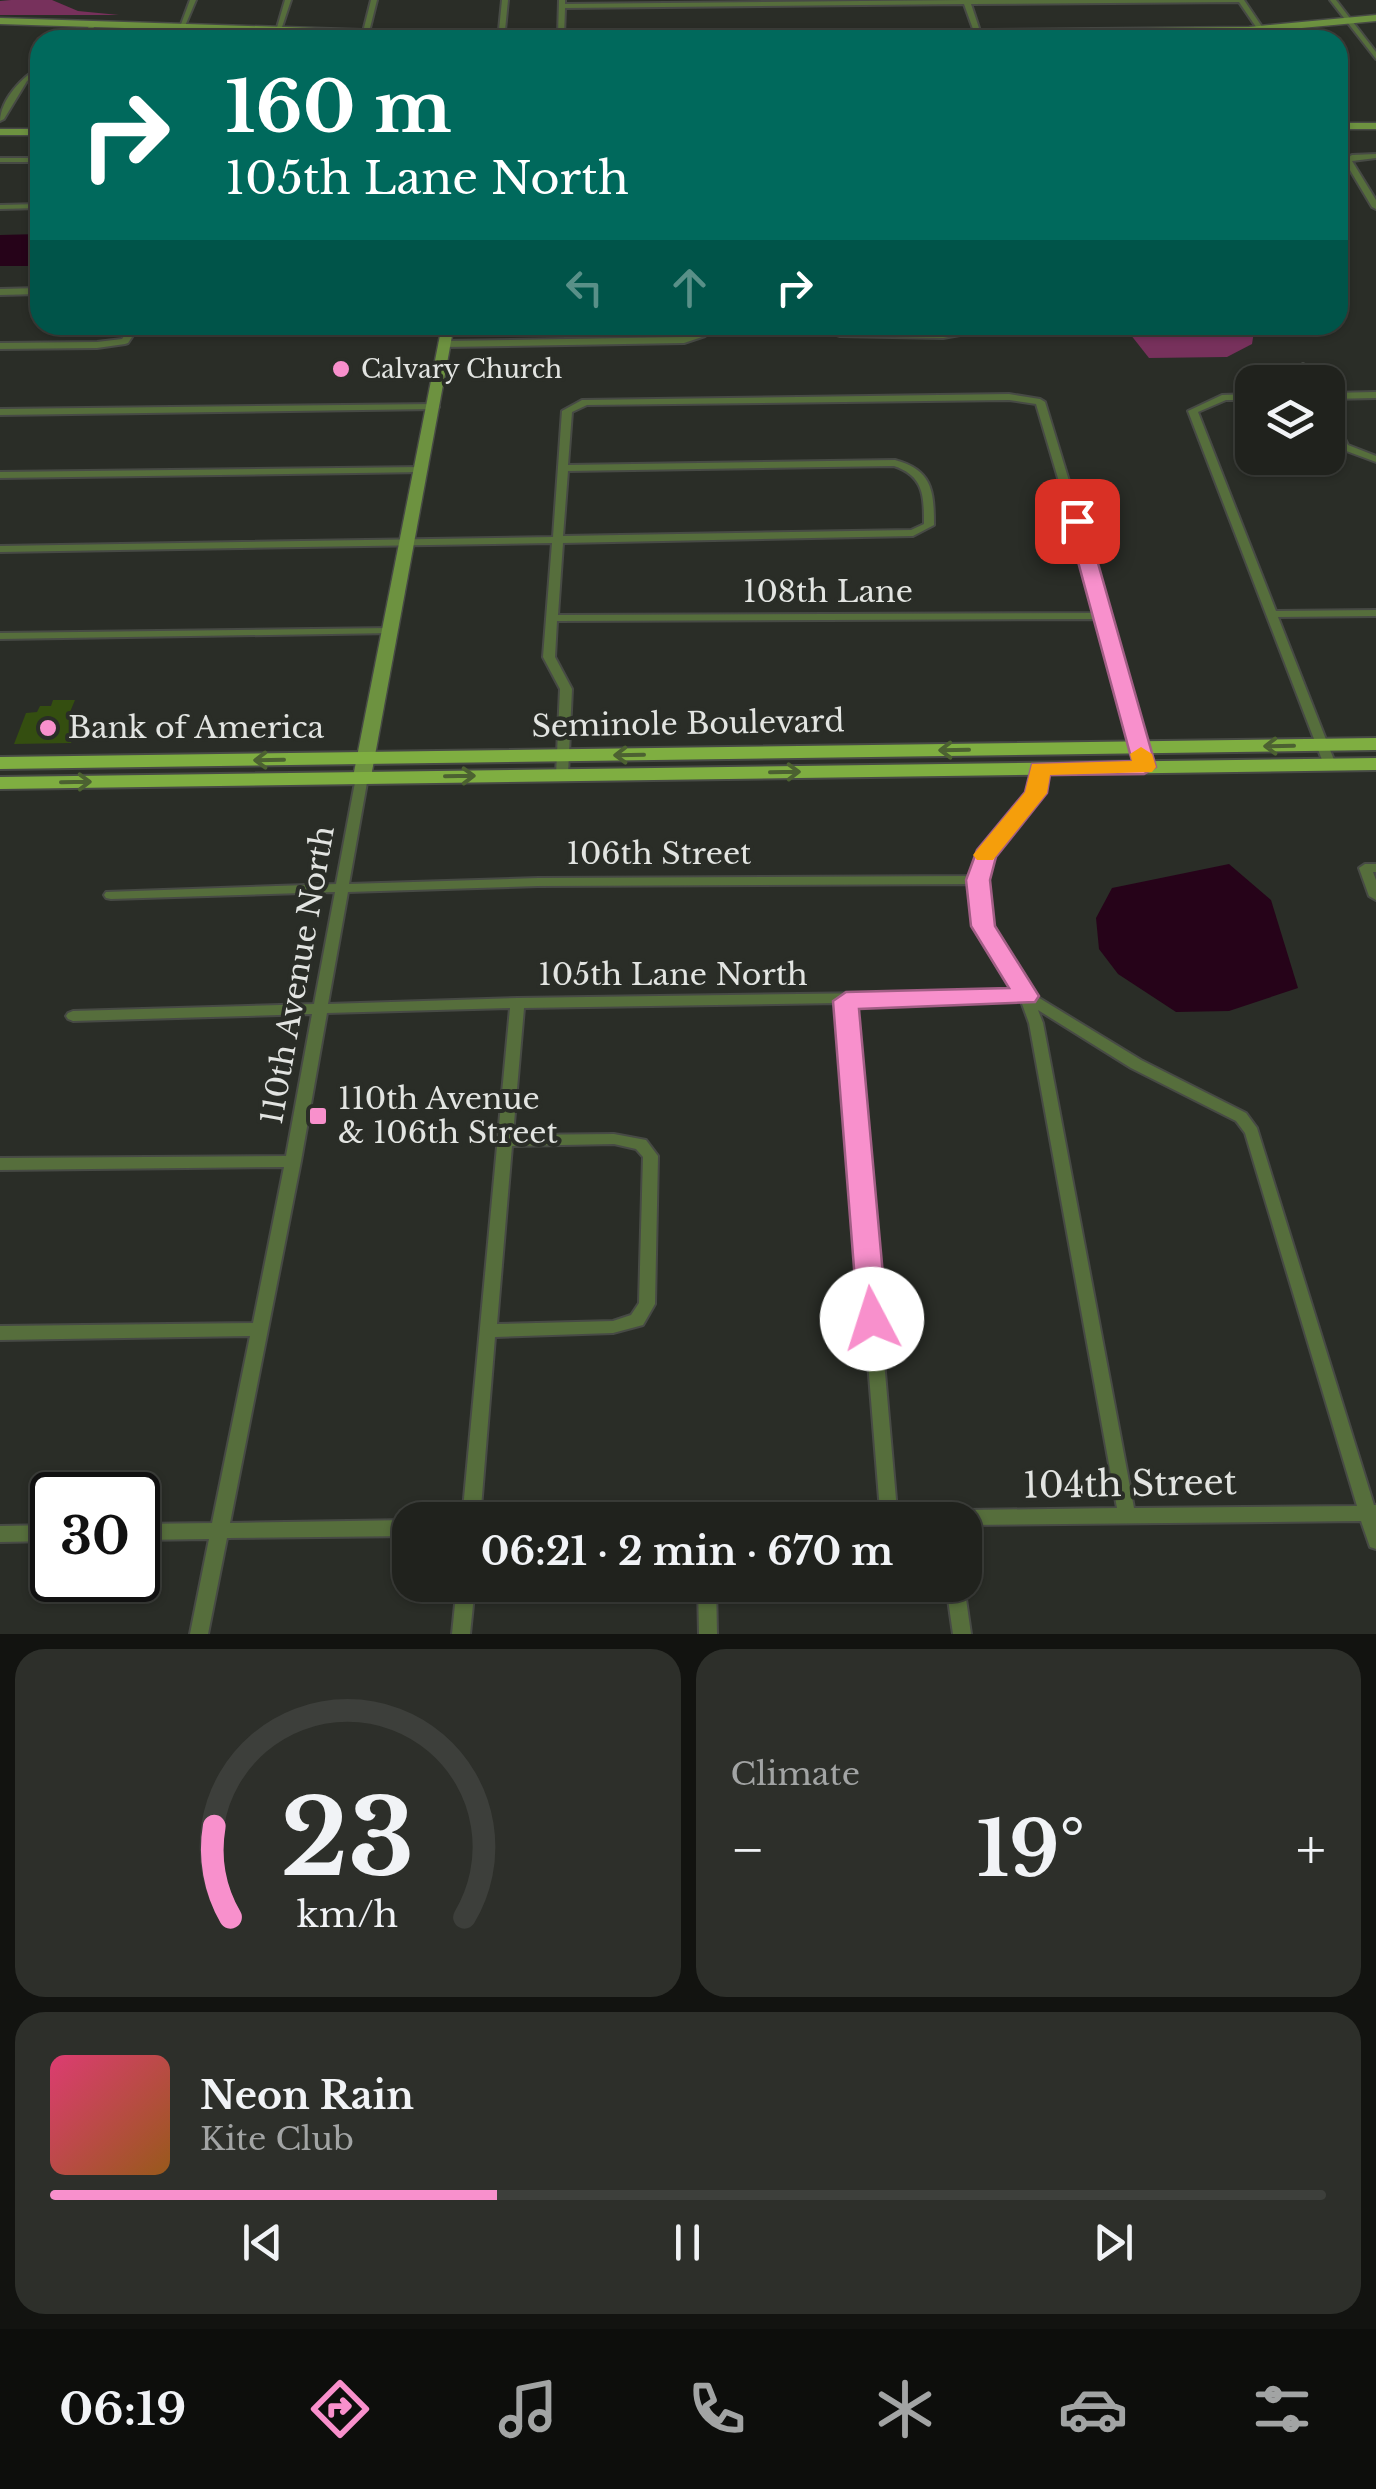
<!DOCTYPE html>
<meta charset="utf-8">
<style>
body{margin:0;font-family:"Libre Baskerville",serif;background:#2d2f2a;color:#f1f3f6;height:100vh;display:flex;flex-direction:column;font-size:38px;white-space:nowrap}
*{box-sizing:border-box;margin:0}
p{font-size:32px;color:#a2a4a4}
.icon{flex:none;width:55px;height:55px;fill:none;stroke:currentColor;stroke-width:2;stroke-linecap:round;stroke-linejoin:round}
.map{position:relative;height:1634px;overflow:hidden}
.details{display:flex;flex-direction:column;gap:15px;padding:15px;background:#121310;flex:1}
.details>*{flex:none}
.banner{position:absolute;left:30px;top:30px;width:1318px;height:305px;border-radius:30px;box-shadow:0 2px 8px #0004,0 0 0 2px #3d3f3b;background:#00695c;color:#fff;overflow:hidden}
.buttons{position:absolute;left:1235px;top:365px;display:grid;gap:20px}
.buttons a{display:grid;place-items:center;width:110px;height:110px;border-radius:20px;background:#20221d;box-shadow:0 2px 8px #0004,0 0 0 2px #3d3f3b;font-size:50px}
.speed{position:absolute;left:30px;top:1472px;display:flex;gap:20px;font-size:50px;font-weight:700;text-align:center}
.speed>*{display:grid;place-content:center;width:130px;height:130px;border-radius:50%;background:#20221d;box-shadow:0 2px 8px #0004,0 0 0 2px #3d3f3b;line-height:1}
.speed .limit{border:5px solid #111;border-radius:15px;background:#fff;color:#111}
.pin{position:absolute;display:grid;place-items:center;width:85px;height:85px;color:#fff;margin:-42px;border-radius:20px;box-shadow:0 5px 15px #0006}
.me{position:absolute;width:110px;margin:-55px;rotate:355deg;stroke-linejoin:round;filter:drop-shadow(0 0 8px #0008)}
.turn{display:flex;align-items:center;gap:35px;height:210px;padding:0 30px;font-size:45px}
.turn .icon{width:130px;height:130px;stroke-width:2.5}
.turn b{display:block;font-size:70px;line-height:85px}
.lanes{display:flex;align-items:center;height:95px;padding:0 30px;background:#0003;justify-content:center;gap:50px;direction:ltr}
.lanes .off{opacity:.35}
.big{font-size:75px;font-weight:800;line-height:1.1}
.details .tile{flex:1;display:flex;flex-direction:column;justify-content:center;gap:15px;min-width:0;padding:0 35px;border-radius:30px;background:#2d2f2a}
.details .dial{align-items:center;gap:0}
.dial svg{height:260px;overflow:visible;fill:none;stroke:#3d3f3b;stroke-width:7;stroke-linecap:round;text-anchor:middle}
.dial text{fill:#f1f3f6;stroke:none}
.song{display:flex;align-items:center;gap:30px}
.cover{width:120px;height:120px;border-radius:15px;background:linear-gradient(135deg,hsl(340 70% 55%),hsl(30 70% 35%))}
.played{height:10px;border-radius:5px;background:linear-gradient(90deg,#f890cc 35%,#3d3f3b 35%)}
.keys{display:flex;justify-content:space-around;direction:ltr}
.heat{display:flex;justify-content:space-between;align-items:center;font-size:55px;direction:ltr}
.details .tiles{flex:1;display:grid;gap:15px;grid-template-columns:1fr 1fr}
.tile:last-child{grid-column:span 2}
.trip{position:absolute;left:392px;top:1502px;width:590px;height:100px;border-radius:30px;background:#20221d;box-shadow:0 2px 8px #0004,0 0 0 2px #3d3f3b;font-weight:800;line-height:100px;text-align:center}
.tab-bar{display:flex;height:160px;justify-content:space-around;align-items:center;background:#0d0e0c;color:#a2a4a4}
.tab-bar .icon{width:70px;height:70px}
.tab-bar .selected{color:#f890cc}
.tab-bar b{font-size:45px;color:#f1f3f6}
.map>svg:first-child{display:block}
</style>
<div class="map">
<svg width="1376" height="1634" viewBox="0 0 1376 1634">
<rect width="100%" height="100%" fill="#2a2d27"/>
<g fill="#77315c">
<path d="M 11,0 L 52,0 L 78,11 L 119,15 L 0,15 L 0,1 Z"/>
<path d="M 1123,325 L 1255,325 L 1252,344 L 1227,357 L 1149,358 Z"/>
</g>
<g fill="#260319">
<path d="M 40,234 L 40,266 L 0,266 L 0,235 Z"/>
<path d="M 1229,864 L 1271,900 L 1298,988 L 1229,1011 L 1176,1012 L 1118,974 L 1099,949 L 1096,918 L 1112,888 Z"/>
</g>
<path fill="#344e10" d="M 53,700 L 75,700 L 70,712 L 82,712 L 71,743 L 14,744 L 26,713 L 37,712 L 40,706 L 51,706 Z"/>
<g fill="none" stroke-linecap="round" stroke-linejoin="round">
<defs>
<g id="street">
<path d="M 190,0 L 196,0 L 185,26 L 180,27 Z"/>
<path d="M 285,0 L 291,0 L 281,30 L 276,31 Z"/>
<path d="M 371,0 L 377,0 L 369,32 L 366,34 L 363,32 Z"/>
<path d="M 502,0 L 508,0 L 504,40 L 498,40 Z"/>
<path d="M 559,0 L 565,0 L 565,4 L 963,0 L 1244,0 L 1271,40 L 1265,40 L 1239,2 L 971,4 L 983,40 L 977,40 L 964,4 L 565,8 L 564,36 L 561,38 L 558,36 Z"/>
<path d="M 1330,0 L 1336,0 L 1376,52 L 1376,59 Z"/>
<path d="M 91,23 L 96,24 L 86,40 L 80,40 Z"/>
<path d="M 40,67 L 40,72 L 27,81 L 4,119 L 0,121 C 1,99 22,77 40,67 Z"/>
<path d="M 1376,154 L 1376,158 L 1352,161 L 1376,200 L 1376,209 L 1372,207 L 1344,160 L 1352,155 Z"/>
<rect x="0" y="158" width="40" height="4"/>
<path d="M 40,204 L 40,208 L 0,209 L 0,205 Z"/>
<path d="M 40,288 L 40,294 L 0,295 L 0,289 Z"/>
<path d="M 132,325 L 140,325 L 128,343 L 125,344 L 97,348 L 0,349 L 0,343 L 97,342 L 122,339 Z"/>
<path d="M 702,325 L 710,325 L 705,336 L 684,343 L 444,347 L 439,344 L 444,341 L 683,337 L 698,332 Z"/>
<path d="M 831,325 L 839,325 L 843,330 L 943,332 L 953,331 L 956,325 L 964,325 L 960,335 L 943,338 L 840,336 L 837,335 Z"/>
<path d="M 1303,364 L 1308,367 L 1314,382 L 1305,382 L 1298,367 Z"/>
<path d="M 1376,392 L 1376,398 L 1328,399 L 1328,393 Z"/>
<path d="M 1009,394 L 1040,399 L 1045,402 L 1110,616 L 1150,767 L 1148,770 L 1144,771 L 1138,767 L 1099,619 L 557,621 L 555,657 L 572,689 L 568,775 L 562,779 L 556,775 L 560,689 L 543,657 L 552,543 L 0,552 L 0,546 L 553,537 L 562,411 L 582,400 ZM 1009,400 L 1036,404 L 1098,613 L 558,615 L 563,543 L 913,536 L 934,525 C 934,490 932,470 895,460 L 568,465 L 572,412 L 587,405 ZM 894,466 C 924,476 924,496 924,524 L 911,530 L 563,536 L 568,471 Z"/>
<path d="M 1252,394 L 1252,400 L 1226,400 L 1198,412 L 1276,611 L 1376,610 L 1376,616 L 1278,617 L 1336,765 L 1330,769 L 1324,765 L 1188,411 L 1222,395 Z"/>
<path d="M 434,404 L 439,407 L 437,409 L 0,415 L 0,409 Z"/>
<path d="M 1328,413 L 1333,416 L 1348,445 L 1376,456 L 1376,462 L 1341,449 L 1328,424 Z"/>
<path d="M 422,467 L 426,468 L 426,472 L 0,478 L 0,472 Z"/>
<path d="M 391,628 L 395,629 L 397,631 L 395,633 L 0,639 L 0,633 Z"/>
<path d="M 1040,765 L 1046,769 L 1042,793 L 1001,842 L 991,856 L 984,880 L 985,902 L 999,945 L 1031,993 L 1141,1060 L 1246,1113 L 1257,1128 L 1374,1505 L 1376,1505 L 1376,1549 L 1370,1547 L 1361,1521 L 965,1525 L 965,1520 L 756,1520 L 759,1515 L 765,1512 L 880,1511 L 839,1003 L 524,1008 L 513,1135 L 614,1134 L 646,1140 L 658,1156 L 655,1304 L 643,1325 L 613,1333 L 495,1337 L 480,1520 L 462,1520 L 510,1008 L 327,1013 L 301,1161 L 230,1523 L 410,1520 L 410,1536 L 227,1538 L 208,1634 L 190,1634 L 209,1539 L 138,1540 L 138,1524 L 212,1523 L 250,1336 L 0,1340 L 0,1326 L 253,1323 L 284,1167 L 0,1170 L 0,1158 L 286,1156 L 312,1014 L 73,1021 L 68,1019 L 66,1016 L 68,1013 L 73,1011 L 314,1004 L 335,892 L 111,899 L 106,898 L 104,895 L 106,892 L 336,884 L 356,777 L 362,773 L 368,777 L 349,884 L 538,878 L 973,876 L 979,856 L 992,836 L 1030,792 L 1034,769 ZM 972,884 C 971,927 993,957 1016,991 L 517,998 L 328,1004 L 348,892 L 538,886 ZM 1021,1001 L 1029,1023 L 1117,1508 L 897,1511 L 853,1003 ZM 1038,1010 L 1131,1068 L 1236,1121 L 1245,1133 L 1357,1506 L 1134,1508 L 1043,1023 ZM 614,1144 L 636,1149 L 643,1157 L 639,1303 L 631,1315 L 613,1321 L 497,1324 L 512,1146 Z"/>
<path d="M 1365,864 L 1376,864 L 1376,872 L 1373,872 L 1376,880 L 1376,900 L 1369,896 L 1359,868 Z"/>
<path d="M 52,1525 L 52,1541 L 0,1542 L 0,1526 Z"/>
<path d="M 457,1585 L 475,1585 L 470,1634 L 452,1634 Z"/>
<path d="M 698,1585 L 716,1585 L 717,1634 L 699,1634 Z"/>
<path d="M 946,1585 L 964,1585 L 971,1634 L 953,1634 Z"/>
</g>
<g id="secondary">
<path d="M 1376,15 L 1376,21 L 1249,33 L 501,40 L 0,24 L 0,18 L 501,34 L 1249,27 Z"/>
<rect x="1338" y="123" width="38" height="6"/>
<rect x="0" y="129" width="40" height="6"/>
<path d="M 442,325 L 454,325 L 371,777 L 362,782 L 353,777 Z"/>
</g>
<g id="primary">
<path d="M 1376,738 L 1376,750 L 0,769 L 0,757 Z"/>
<path d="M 1376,758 L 1376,770 L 0,789 L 0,777 Z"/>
</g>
</defs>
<use href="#street" stroke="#474a45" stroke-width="4"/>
<use href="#secondary" stroke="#474a45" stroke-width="3"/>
<use href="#primary" stroke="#474a45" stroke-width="4"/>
<use href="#street" fill="#566e3c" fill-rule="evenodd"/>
<use href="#secondary" fill="#6d9240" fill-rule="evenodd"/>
<use href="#primary" fill="#7fae41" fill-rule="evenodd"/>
</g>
<defs><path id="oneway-shaft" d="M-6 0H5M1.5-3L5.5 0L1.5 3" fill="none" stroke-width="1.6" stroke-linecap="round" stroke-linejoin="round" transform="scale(2.5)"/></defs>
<g stroke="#4c6131">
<use href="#oneway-shaft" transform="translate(1279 746) rotate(179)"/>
<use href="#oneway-shaft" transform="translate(954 750) rotate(179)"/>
<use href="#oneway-shaft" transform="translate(629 755) rotate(179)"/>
<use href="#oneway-shaft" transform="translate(269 760) rotate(179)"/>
<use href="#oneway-shaft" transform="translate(785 772) rotate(-1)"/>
<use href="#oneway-shaft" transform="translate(460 776) rotate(-1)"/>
<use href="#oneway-shaft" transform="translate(76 782) rotate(-1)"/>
</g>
<path fill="#f890cc" stroke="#a15e85" stroke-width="2.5" d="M 1077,515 L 1086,521 L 1156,767 L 1144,774 L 1050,775 L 1047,793 L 996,857 L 990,880 L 995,926 L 1039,996 L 1035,1002 L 859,1009 L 887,1319 L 883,1327 L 872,1331 L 862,1327 L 858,1319 L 833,1001 L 846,992 L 1009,988 L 971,926 L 966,880 L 977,850 L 1025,792 L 1032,764 L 1132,761 L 1067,521 Z"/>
<path fill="#f59e0b" d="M 1141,747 L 1152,754 L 1156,767 L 1152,772 L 1050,775 L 1047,793 L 993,860 L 977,860 L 973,855 L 977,850 L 1025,792 L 1032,764 L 1132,761 L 1130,754 Z"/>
<g fill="#f890cc" stroke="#2a2d27" stroke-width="4">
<circle cx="341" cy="369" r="10"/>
<circle cx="48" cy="728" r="10"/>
<rect x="308" y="1106" width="20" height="20" rx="5"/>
</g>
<g text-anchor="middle" stroke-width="8" stroke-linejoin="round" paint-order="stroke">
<g font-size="25" fill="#e2e4e1" stroke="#2a2d27" text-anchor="start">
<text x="361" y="378">Calvary Church</text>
</g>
<g font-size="30" fill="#e2e4e1" stroke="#2a2d27">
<text x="828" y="602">108th Lane</text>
<text transform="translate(688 724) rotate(-1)" y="10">Seminole Boulevard</text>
<text x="659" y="864">106th Street</text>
<text transform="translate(298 975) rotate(-80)" y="10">110th Avenue North</text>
<text x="673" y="985">105th Lane North</text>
</g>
<g font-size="30" fill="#e2e4e1" stroke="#2a2d27" text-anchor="start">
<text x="68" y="738">Bank of America</text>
<text x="338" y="1109">110th Avenue<tspan x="338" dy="34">&amp; 106th Street</tspan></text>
</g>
<g font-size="35" fill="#e2e4e1" stroke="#2a2d27">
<text transform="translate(1130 1484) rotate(-1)" y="12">104th Street</text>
</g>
</g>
</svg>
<div class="buttons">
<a><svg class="icon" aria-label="layers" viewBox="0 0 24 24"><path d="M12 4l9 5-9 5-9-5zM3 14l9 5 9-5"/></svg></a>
</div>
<div class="speed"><div class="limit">30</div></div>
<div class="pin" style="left:1077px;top:521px;background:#d93025"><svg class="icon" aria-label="arrive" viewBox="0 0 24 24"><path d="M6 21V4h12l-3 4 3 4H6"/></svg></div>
<svg class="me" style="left:872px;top:1319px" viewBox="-20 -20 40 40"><circle r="19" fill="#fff"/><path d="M0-13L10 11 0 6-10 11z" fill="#f890cc"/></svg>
<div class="trip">06:21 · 2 min · 670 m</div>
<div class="banner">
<div class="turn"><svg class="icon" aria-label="right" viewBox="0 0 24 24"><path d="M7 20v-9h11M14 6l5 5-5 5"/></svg><div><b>160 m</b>105th Lane North</div></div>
<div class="lanes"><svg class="icon off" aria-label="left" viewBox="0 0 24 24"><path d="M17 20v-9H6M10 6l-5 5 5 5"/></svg><svg class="icon off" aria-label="ahead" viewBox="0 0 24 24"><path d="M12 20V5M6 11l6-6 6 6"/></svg><svg class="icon" aria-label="right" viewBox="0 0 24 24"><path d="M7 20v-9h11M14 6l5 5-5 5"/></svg></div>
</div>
</div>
<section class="details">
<div class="tiles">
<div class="tile dial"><svg viewBox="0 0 100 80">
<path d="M14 69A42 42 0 1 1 86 69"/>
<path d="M14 69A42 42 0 0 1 9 41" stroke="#f890cc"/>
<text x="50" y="56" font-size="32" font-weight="700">23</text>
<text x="50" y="72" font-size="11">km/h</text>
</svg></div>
<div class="tile"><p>Climate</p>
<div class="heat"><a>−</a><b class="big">19°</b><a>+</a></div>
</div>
<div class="tile">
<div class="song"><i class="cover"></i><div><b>Neon Rain</b><p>Kite Club</p></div></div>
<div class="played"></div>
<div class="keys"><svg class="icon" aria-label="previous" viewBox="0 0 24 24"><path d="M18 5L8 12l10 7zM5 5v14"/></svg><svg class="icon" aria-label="pause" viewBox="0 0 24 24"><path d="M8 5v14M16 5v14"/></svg><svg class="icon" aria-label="next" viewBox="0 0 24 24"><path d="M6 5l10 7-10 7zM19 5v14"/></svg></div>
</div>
</div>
</section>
<nav class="tab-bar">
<b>06:19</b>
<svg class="icon selected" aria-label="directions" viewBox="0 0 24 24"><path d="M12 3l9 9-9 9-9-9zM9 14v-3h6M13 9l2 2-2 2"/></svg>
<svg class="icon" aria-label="music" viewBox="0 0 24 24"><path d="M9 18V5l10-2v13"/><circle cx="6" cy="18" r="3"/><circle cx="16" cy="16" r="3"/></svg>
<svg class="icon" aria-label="phone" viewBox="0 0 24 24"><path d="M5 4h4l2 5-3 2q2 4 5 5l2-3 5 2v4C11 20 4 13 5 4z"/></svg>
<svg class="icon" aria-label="climate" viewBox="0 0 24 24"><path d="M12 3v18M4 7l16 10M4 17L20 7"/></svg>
<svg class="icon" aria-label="car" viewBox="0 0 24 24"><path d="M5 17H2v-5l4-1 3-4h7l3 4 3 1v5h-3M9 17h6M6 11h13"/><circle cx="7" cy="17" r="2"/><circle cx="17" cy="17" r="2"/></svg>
<svg class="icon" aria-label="filters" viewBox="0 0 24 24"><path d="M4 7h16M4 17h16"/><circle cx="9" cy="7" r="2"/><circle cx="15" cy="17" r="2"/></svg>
</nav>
